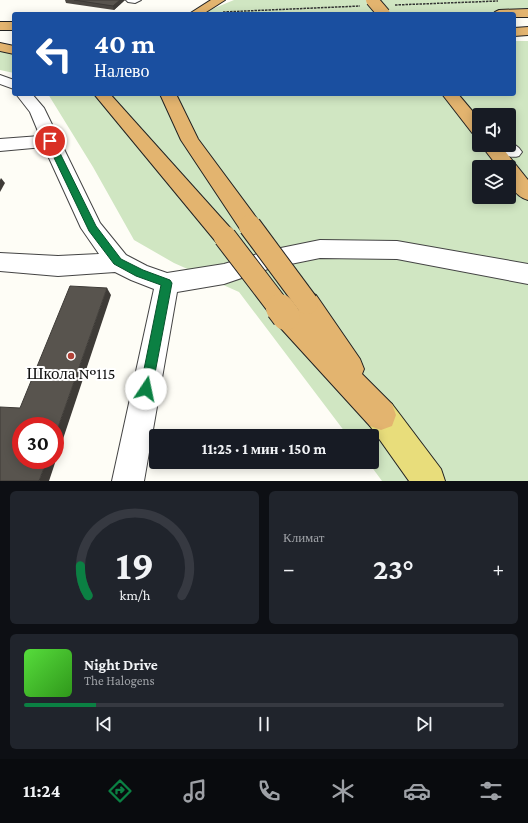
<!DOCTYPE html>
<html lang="ru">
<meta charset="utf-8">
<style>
body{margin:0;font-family:"Crimson Pro",serif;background:#20242c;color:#f1f3f6;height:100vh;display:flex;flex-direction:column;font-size:15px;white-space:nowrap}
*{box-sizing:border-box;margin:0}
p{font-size:13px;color:#9ea1a6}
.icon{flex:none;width:22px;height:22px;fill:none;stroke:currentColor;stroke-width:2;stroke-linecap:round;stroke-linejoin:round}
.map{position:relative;height:481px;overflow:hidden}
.side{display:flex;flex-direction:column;gap:10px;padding:10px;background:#0d0f14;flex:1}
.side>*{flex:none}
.guide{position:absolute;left:12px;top:12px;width:504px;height:84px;border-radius:4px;box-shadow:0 2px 10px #0003;background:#1a4fa0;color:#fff;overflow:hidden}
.fabs{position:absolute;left:472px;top:108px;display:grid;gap:8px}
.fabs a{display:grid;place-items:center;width:44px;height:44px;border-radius:4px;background:#171b24;box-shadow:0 2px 10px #0003;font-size:20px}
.speed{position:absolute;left:12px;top:417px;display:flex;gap:8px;font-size:20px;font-weight:700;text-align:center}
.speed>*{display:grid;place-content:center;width:52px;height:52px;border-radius:50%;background:#171b24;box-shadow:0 2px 10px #0003;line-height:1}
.speed .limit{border:6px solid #d22;background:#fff;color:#111}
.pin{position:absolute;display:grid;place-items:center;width:34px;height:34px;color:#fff;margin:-17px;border:2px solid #fff;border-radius:50%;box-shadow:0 1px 4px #0007}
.me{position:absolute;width:44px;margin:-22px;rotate:11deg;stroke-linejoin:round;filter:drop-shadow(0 0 3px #0008)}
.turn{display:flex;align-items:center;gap:14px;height:84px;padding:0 16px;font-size:18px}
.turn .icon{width:52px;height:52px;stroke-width:2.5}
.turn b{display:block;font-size:28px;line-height:34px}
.big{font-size:30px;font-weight:700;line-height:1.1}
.side .widget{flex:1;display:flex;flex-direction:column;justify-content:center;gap:6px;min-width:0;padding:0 14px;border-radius:6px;background:#20242c}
.side .dial{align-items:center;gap:0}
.dial svg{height:104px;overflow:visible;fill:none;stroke:#363941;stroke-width:7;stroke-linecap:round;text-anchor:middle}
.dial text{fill:#f1f3f6;stroke:none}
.song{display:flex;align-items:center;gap:12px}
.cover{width:48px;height:48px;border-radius:6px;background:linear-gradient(135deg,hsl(110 70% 55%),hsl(110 70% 35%))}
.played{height:4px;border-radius:2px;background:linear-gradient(90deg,#0b8043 15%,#363941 15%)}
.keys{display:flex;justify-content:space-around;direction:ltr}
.heat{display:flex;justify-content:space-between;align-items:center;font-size:22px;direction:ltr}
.side .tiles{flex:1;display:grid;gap:10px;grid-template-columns:1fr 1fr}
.widget:last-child{grid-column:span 2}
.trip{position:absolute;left:149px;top:429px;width:230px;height:40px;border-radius:4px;background:#171b24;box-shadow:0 2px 10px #0003;font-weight:700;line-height:40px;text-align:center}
.tab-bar{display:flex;height:64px;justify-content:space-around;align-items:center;background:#090b0e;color:#9ea1a6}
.tab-bar .icon{width:28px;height:28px}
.tab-bar .selected{color:#0b8043}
.tab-bar b{font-size:18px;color:#f1f3f6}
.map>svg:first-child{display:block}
</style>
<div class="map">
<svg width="528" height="481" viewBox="0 0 528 481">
<rect width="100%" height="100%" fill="#fefdf6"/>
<g fill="#d0e6c2" fill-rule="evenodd">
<path d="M 234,0 L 528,0 L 528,16 L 514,14 L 200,14 Z"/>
<path d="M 514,41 L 528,41 L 528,481 L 382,481 L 368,462 L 372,462 L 372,436 L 348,436 L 239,292 L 174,263 L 134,240 L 93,167 L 48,94 L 514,94 ZM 479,115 L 509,115 L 509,145 L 479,145 ZM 479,167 L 509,167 L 509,197 L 479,197 Z"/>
<path d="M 0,46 L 14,46 L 14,73 L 0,70 Z"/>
</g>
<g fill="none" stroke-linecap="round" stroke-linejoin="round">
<defs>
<g id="minor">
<path d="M 126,0 L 141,0 L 135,3 L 128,2 Z"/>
<path d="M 0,75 L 14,80 L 14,89 L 0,84 Z"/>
<path d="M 16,94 L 32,94 L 44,108 L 100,223 L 126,255 L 147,266 L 167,273 L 224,264 L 271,250 L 320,240 L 397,241 L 528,264 L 528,284 L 397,259 L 320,258 L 271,268 L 224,284 L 177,292 L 144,481 L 112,481 L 154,289 L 131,280 L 115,272 L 58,276 L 0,271 L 0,253 L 58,256 L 99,254 L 81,228 L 44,147 L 0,151 L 0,139 L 40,136 L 30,112 Z"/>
<path d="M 509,140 L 519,148 L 522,152 L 519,156 C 509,159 502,154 496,145 L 509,145 Z"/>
</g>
<path id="major" d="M 381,400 L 392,404 L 441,469 L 445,481 L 409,481 L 370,426 L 366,415 L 370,404 Z"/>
<g id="highway">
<path d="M 211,0 L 225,0 L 203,14 L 189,14 Z"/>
<path d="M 528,9 L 528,17 L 514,17 L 514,14 L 493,14 L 495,12 L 499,10 Z"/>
<rect x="0" y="22" width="14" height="8"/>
<path d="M 528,27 L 528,35 L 514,36 L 514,28 Z"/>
<path d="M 0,43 L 14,46 L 14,54 L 0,51 Z"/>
<path d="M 94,94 L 110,94 L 233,231 L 236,237 L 233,243 L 225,246 L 217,243 Z"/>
<path d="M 160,94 L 176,94 L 198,139 L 258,220 L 261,226 L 258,232 L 250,234 L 242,232 L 181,140 Z"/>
<path d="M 442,94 L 458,94 L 479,119 L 479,135 L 473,134 Z"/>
<path d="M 481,145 L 500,145 L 528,180 L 528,200 C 512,195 509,182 509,167 L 498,167 Z"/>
<path d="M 307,292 L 316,295 L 360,359 L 364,369 L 362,374 L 392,404 L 396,415 L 392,426 L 381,430 L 370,426 L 277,324 L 273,316 L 277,308 L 286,304 L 295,308 L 299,311 L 295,303 L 298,295 Z"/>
</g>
</defs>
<use href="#minor" stroke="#444" stroke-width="2"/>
<use href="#major" stroke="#222" stroke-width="2"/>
<use href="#highway" stroke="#222" stroke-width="2"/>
<g stroke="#333" stroke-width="1.5" stroke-dasharray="2.5 1" stroke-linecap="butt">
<path d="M 395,5 L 498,1"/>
<path d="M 223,12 L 360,6"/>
</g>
<use href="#minor" fill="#fff" fill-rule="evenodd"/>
<use href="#major" fill="#e8dd7b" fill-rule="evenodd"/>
<use href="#highway" fill="#e3b46f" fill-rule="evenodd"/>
<defs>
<path id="highway-bridge-far2" d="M 372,0 L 384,14"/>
<g id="highway-bridge-far1">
<path d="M 250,226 L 307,303"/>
<path d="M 225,237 L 280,309"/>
</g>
<path id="highway-bridge" d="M 280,308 L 286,316"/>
</defs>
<use href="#highway-bridge-far2" stroke="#222" stroke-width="14" stroke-linecap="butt"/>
<use href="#highway-bridge-far1" stroke="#222" stroke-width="24" stroke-linecap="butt"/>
<use href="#highway-bridge" stroke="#222" stroke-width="30" stroke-linecap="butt"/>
<use href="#highway-bridge-far2" stroke="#e3b46f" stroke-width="12"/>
<use href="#highway-bridge-far1" stroke="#e3b46f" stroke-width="22"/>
<use href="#highway-bridge" stroke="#e3b46f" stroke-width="28"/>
</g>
<path fill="#4c4843" d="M 65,0 L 125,0 L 114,10 L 66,3 Z"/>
<g fill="#3e3b37">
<path d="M 120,0 L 125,0 L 114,10 L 113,6 Z"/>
<path d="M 1,178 L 5,183 L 0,192 L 0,180 Z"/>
<path d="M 107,288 L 111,295 L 49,481 L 39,481 L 47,460 L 55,460 L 55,436 Z"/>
</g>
<g fill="#58544e" stroke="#3e3b37">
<path d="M 74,0 L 120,0 L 113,6 Z"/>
<path d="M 70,286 L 107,288 L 55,436 L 55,426 L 21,426 L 21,460 L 47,460 L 39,481 L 0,481 L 0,407 L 20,408 Z"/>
</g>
<path fill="#0b8043" stroke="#07532c" d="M 47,139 L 50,139 L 54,141 L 96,226 L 121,259 L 143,270 L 170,280 L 172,283 L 152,389 L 151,393 L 146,395 L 142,393 L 140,389 L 161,285 L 136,276 L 114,264 L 89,231 L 46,141 Z"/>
<circle fill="#b14338" stroke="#fff" stroke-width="1.5" cx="71" cy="356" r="4"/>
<g text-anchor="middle" stroke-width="4" stroke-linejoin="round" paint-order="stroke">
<g font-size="17" fill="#111" stroke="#fff">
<text x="71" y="379">Школа №115</text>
</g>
</g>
</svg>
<div class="fabs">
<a><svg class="icon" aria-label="sound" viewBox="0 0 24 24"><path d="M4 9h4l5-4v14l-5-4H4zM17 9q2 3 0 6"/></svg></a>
<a><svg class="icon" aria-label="layers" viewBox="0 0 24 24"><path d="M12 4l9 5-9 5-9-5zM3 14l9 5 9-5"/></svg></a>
</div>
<div class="speed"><div class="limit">30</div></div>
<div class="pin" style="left:50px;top:141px;background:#d93025"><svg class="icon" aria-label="arrive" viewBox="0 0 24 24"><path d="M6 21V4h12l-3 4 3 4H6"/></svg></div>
<svg class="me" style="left:146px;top:389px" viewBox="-20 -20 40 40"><circle r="19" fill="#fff"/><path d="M0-13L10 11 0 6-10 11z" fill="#0b8043"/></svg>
<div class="trip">11:25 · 1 мин · 150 m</div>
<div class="guide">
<div class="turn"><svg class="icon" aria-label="left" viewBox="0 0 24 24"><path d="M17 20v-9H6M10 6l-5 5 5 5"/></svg><div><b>40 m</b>Налево</div></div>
</div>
</div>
<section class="side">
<div class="tiles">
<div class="widget dial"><svg viewBox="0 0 100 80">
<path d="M14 69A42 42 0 1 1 86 69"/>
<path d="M14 69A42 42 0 0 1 8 46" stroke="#0b8043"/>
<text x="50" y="56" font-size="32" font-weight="700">19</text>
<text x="50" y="72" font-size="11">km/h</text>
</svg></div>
<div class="widget"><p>Климат</p>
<div class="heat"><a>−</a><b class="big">23°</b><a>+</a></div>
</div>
<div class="widget">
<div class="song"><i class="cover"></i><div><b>Night Drive</b><p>The Halogens</p></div></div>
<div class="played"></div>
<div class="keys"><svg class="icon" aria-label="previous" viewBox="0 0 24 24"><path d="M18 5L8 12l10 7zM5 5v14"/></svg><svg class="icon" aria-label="pause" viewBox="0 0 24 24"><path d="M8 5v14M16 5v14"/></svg><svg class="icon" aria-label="next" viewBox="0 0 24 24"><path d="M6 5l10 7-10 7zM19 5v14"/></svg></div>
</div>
</div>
</section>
<nav class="tab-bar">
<b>11:24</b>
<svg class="icon selected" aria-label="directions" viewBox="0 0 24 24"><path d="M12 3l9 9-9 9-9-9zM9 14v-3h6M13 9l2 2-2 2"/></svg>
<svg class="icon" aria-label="music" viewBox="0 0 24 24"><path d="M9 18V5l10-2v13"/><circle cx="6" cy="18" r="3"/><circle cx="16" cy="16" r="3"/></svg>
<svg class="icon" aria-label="phone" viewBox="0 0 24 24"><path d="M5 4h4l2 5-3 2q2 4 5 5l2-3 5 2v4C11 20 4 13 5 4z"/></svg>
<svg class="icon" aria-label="climate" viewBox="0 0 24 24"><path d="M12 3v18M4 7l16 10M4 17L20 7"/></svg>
<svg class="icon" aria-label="car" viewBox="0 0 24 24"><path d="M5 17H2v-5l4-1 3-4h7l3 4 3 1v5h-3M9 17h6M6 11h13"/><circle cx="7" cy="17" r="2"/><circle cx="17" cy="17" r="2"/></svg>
<svg class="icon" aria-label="filters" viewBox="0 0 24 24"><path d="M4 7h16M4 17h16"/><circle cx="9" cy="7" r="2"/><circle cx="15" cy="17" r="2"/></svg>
</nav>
